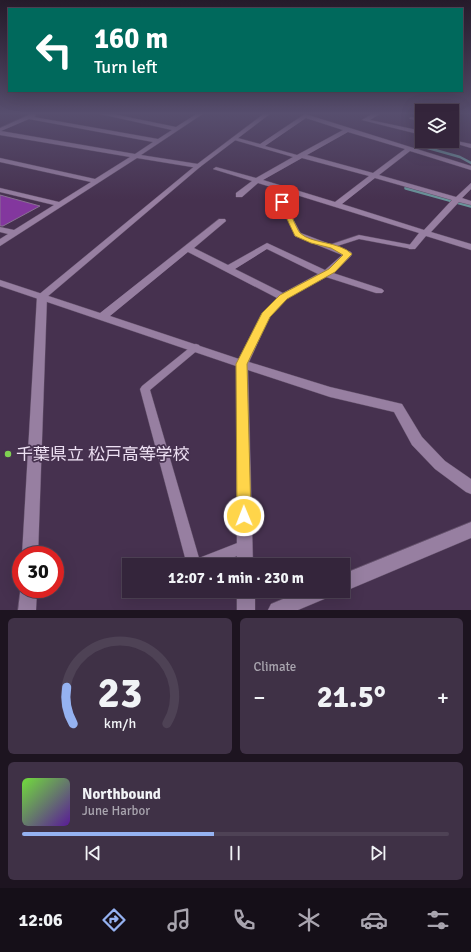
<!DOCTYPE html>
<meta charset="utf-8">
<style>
body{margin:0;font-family:Signika,"Noto Sans JP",sans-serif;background:#3f3146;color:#f1f3f6;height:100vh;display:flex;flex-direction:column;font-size:15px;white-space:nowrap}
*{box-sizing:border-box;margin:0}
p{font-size:13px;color:#a9a5af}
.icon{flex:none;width:22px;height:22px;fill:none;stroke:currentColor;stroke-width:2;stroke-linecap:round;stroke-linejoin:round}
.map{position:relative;height:610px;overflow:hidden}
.side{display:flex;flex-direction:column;gap:8px;padding:8px;background:#1d1420;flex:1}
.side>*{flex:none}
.top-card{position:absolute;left:8px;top:8px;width:455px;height:84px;border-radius:0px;box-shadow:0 4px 16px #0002,0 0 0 1px #4e4255;background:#00695c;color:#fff;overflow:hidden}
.controls{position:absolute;left:415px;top:104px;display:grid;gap:8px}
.controls a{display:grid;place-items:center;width:44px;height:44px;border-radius:0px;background:#34253b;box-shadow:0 4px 16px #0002,0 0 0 1px #4e4255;font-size:20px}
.speed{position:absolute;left:12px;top:546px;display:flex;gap:8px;font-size:20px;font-weight:700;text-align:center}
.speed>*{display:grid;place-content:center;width:52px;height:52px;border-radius:50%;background:#34253b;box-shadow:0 4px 16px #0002,0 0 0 1px #4e4255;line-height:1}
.speed .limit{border:6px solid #d22;background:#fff;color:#111}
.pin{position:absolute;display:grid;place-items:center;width:34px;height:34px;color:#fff;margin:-17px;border-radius:8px;box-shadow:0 2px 6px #0006}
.me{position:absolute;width:44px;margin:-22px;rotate:359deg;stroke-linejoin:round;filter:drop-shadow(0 0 3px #0008)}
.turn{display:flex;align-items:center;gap:14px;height:84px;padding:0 20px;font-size:18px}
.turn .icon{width:52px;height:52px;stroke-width:2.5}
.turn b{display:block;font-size:28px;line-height:34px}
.big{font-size:30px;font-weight:700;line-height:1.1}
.side .widget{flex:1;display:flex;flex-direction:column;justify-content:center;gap:6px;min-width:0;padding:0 14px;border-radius:6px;background:#3f3146}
.side .dial{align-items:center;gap:0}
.dial svg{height:104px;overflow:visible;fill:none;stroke:#4e4255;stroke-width:7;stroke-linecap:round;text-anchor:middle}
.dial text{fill:#f1f3f6;stroke:none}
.song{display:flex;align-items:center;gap:12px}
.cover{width:48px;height:48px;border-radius:6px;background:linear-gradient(135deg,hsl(100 70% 55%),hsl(270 70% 35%))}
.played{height:4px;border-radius:2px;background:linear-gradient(90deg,#95b2f1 45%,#4e4255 45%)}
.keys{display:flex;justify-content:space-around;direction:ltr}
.heat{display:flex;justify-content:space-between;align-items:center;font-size:22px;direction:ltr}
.side .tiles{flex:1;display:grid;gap:8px;grid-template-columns:1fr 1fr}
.widget:last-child{grid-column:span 2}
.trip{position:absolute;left:122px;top:558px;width:228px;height:40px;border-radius:0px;background:#34253b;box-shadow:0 4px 16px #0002,0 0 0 1px #4e4255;font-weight:700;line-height:40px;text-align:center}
.menu{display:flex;height:64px;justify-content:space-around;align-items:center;background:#150f18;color:#a9a5af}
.menu .icon{width:28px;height:28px}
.menu .active{color:#95b2f1}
.menu b{font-size:18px;color:#f1f3f6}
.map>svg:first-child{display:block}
</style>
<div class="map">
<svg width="471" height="610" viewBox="0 0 471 610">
<rect width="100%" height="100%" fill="#46314f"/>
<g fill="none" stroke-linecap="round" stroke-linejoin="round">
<path stroke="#69949a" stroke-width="2.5" d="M 428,148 L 460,157 L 471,163"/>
<path stroke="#69949a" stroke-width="3.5" d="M 406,188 L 471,206"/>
</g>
<path fill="#83379e" stroke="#897193" d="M 0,195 L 40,206 L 3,226 L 0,226 Z"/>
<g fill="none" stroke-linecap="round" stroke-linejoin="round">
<defs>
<g id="service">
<path d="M 411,117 L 422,119 L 422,121 L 410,119 L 409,118 Z"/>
<path d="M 279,186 L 284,187 L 278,191 L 301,234 L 300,235 L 298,236 L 295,234 L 279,202 L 272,193 L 273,189 Z"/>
<path d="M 359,235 L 412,245 L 415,247 L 412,249 L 359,239 L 331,248 L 328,246 L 329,245 Z"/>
<path d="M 196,344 L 199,345 L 200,347 L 199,349 L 150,390 L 199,558 L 245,540 L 250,541 L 251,546 L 250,551 L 214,565 L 187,565 L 140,389 L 142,386 L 193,345 Z"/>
</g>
<g id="minor">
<path d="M 33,113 L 36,115 L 34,117 L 158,139 L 172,130 L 96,113 L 108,113 L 176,127 L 198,113 L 204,113 L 141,155 L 198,164 L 201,166 L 198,168 L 137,158 L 0,246 L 0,239 L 8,234 L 0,232 L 0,227 L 14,230 L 54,205 L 0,192 L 0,188 L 59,202 L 91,182 L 0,162 L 0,158 L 95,179 L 130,157 L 0,135 L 0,128 ZM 29,119 L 153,142 L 135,154 L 1,131 Z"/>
<path d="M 374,113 L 381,113 L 370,120 L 422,131 L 422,135 L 362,120 Z"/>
<path d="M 305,114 L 471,166 L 471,170 L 410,151 L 379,175 L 456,197 L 471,183 L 471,189 L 462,198 L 471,201 L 471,205 L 459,202 L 431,232 L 471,244 L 471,250 L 426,236 L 415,249 L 409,249 L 408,247 L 419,233 L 258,183 L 242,197 L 236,197 L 236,193 L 252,181 L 213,169 L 216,167 L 256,178 L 293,157 L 231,139 L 234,137 L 260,144 ZM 306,118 L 343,130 L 297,155 L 265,146 ZM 348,132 L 405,149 L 373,173 L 307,155 ZM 302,158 L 369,176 L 335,202 L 263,180 ZM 375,178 L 452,200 L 424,230 L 342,204 Z"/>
<path d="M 452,140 L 471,144 L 471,148 L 447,141 L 452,141 Z"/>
<path d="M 219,219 L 225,219 L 226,221 L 194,248 L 228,265 L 267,243 L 325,270 L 342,255 L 295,236 L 294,234 L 298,232 L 351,252 L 352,254 L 351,256 L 333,273 L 382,289 L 384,291 L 382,293 L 376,293 L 326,277 L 286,299 L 270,316 L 249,362 L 330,387 L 402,404 L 422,437 L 445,461 L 471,479 L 471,494 L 466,492 L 435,469 L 412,445 L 394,412 L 330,397 L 248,370 L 253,565 L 237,565 L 236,366 L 0,286 L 0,280 L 100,313 ZM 267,249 L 318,274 L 283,293 L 235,269 ZM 188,252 L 277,298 L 261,315 L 239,359 L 110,316 Z"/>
<path d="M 471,522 L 471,538 L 343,592 L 342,591 L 343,591 L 343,574 Z"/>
<rect x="237" y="591" width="18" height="19"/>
<path d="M 302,591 L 332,591 L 329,597 L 298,610 L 268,610 L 271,604 Z"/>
</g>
<g id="tertiary">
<path d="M 265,113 L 271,113 L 200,167 L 47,297 L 38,555 L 22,555 L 37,296 L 196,165 Z"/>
<path d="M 21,585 L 21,589 L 37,589 L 36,610 L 18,610 Z"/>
</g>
</defs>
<use href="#service" stroke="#625069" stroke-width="1"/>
<use href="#minor" stroke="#625069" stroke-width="1"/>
<use href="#tertiary" stroke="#625069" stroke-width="1"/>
<use href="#service" fill="#977fa1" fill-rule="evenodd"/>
<use href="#minor" fill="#977fa1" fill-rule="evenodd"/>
<use href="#tertiary" fill="#977fa1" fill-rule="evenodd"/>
</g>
<linearGradient id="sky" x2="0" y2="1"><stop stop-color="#261b2b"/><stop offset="0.57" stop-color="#574e6e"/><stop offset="1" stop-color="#574e6e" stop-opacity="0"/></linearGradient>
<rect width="471" height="199" fill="url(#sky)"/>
<path fill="#ffd54a" stroke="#a68a30" d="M 280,200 L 285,202 C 289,209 296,228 300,233 C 311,244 339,241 352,254 L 335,272 L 287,299 L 270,317 L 247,364 L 251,516 L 249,521 L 244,523 L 239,521 L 237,516 L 236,364 L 262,313 L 280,295 L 329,269 L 343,255 L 331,248 L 311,243 L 295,236 L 279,202 Z"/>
<circle fill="#7fd052" stroke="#46314f" stroke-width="1.5" cx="8" cy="454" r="4"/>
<g text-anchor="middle" stroke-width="3.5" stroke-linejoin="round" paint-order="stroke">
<g font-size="17" fill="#ede0f3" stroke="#46314f" text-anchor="start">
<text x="16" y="460">千葉県立 松戸高等学校</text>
</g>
</g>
</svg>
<div class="controls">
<a><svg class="icon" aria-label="layers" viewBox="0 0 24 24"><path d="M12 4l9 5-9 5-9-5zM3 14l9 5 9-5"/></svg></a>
</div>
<div class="speed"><div class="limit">30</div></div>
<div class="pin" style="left:282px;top:202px;background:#d93025"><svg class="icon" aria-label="arrive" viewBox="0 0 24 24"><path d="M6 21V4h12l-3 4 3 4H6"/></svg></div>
<svg class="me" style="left:244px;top:516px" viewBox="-20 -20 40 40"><circle r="17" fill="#ffd54a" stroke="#fff" stroke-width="3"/><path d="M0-11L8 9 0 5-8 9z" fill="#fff"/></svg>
<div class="trip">12:07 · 1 min · 230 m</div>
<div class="top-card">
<div class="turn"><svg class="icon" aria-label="left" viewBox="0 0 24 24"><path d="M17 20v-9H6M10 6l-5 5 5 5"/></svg><div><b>160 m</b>Turn left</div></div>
</div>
</div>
<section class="side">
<div class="tiles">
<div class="widget dial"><svg viewBox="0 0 100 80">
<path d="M14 69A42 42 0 1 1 86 69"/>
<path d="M14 69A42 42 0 0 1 9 41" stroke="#95b2f1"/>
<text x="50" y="56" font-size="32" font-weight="700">23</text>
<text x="50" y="72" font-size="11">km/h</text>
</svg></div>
<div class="widget"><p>Climate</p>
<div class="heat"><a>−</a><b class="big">21.5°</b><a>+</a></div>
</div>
<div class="widget">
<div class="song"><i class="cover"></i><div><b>Northbound</b><p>June Harbor</p></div></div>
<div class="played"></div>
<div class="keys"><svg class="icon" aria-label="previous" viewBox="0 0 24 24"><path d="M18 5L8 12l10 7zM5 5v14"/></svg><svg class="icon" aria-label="pause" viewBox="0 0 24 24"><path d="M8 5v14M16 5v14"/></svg><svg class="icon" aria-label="next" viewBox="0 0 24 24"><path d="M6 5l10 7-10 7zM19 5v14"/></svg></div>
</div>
</div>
</section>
<nav class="menu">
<b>12:06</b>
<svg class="icon active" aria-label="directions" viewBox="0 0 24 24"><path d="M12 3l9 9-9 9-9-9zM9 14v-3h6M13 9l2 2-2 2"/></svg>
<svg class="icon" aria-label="music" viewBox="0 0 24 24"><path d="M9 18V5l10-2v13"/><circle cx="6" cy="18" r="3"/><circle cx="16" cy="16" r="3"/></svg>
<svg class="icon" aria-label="phone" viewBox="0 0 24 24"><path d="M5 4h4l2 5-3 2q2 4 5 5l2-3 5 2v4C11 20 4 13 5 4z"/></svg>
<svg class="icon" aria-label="climate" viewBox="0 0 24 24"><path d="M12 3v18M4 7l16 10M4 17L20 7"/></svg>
<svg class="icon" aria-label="car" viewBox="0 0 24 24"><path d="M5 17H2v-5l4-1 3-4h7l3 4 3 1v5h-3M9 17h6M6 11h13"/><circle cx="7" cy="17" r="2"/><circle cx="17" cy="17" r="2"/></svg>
<svg class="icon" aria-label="filters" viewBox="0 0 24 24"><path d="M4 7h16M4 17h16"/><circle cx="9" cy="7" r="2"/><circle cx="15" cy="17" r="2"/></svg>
</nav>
